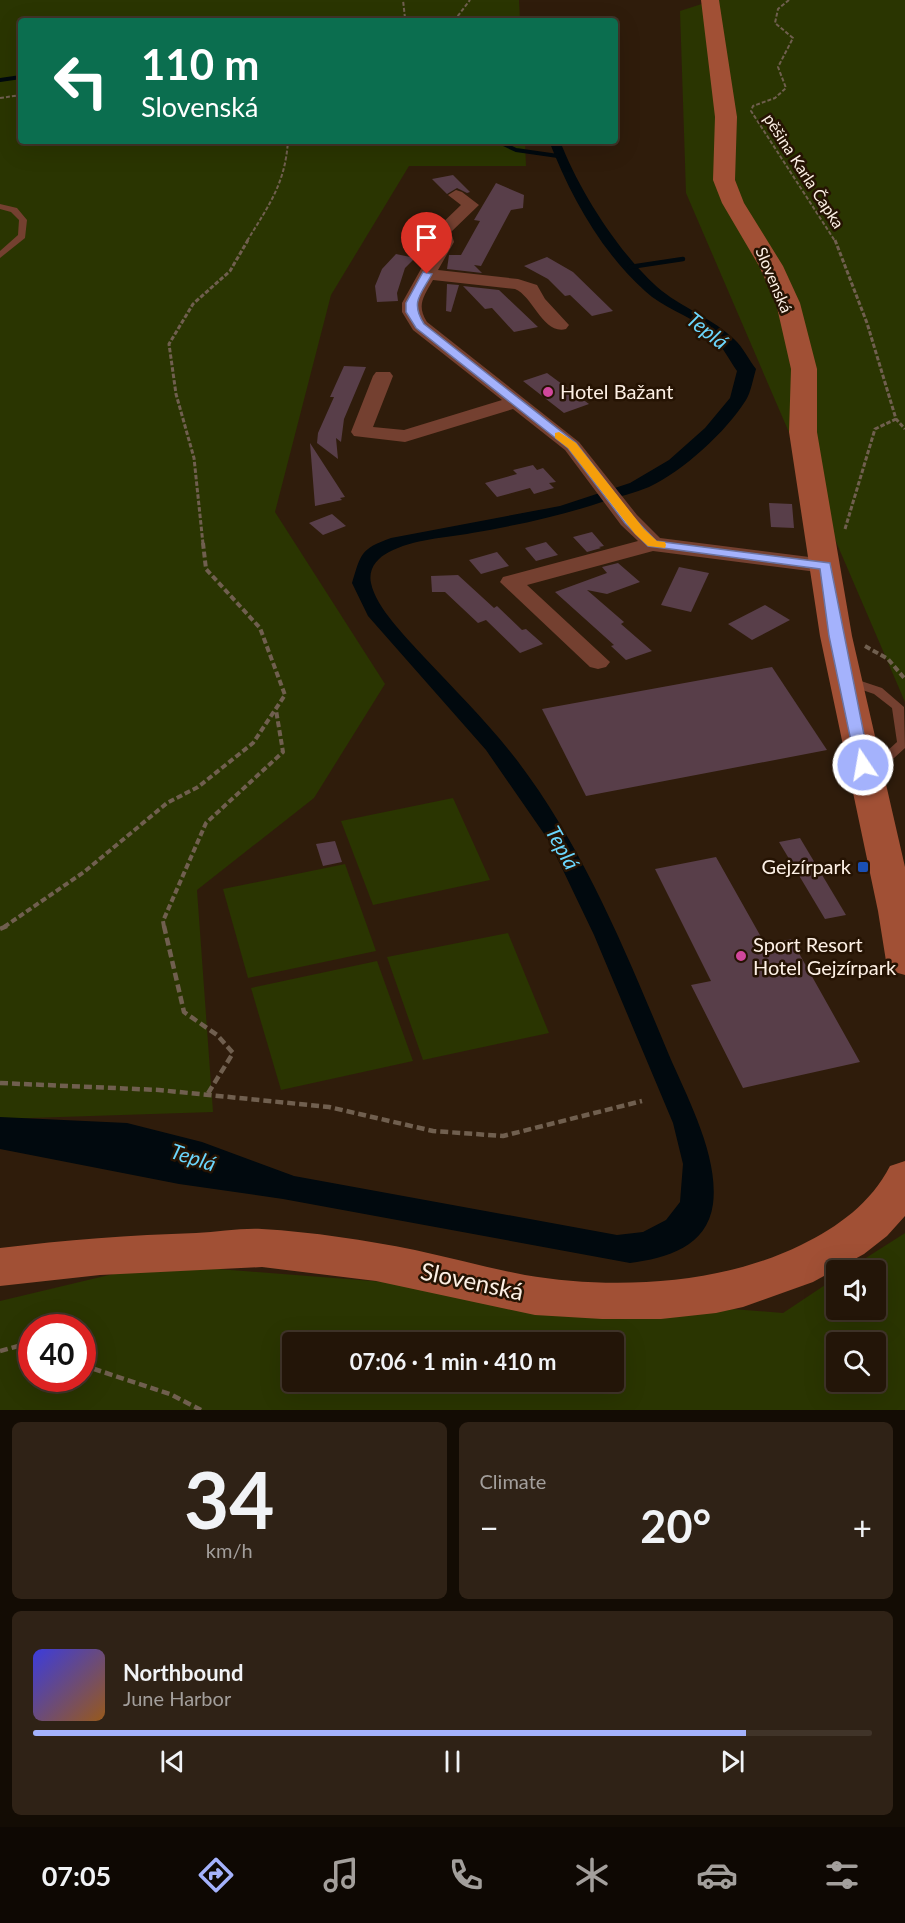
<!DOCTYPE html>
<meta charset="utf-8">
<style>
body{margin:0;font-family:Lato,sans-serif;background:#2f2216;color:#f1f3f6;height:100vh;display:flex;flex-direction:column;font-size:22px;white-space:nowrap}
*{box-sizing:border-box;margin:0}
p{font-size:20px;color:#a39f9c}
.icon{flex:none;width:33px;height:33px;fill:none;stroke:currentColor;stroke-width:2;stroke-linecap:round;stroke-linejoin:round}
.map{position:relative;height:1410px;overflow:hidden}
.details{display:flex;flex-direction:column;gap:12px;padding:12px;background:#130c04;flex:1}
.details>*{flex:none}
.top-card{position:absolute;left:18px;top:18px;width:600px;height:126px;border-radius:6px;box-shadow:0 6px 24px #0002,0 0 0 2px #403429;background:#0b6e4f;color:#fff;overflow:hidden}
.tools{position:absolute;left:826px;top:1260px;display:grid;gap:12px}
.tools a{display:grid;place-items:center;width:60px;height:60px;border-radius:6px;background:#231508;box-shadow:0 6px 24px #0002,0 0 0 2px #403429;font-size:30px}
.speed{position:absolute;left:18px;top:1314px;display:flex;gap:12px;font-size:30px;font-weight:700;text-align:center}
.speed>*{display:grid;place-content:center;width:78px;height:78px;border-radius:50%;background:#231508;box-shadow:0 6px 24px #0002,0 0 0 2px #403429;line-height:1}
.speed .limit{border:9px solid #d22;background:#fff;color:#111}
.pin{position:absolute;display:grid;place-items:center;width:51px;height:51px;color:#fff;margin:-62px -26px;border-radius:50% 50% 50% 0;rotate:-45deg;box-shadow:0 0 6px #0007}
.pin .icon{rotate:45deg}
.me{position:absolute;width:66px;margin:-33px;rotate:348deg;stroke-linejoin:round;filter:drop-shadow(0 0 4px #0008)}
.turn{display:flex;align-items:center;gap:21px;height:126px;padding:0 24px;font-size:27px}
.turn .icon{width:78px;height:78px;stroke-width:2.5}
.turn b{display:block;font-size:42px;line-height:51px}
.big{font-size:45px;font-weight:700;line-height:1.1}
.details .widget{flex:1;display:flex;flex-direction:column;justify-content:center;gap:9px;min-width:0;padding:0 21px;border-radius:9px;background:#2f2216}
.details .dial{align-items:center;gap:0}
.dial b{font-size:78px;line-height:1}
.song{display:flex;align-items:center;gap:18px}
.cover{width:72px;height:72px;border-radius:9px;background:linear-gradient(135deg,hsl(240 70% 55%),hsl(30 70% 35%))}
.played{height:6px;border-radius:3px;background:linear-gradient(90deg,#a4b2fc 85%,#403429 85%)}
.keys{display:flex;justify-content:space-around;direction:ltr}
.heat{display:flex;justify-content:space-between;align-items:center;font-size:33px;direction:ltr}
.details .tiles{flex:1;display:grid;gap:12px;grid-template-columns:1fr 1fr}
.widget:last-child{grid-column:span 2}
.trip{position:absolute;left:282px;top:1332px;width:342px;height:60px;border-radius:6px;background:#231508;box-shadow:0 6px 24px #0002,0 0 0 2px #403429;font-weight:700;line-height:60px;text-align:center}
.dock{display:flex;height:96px;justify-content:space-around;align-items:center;background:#0e0803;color:#a39f9c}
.dock .icon{width:42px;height:42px}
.dock .current{color:#a4b2fc}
.dock b{font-size:27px;color:#f1f3f6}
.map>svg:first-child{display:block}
</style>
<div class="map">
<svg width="905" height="1410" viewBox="0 0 905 1410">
<rect width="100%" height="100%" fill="#2f1c0b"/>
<g fill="#2a3501" fill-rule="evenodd">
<path d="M 0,0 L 519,0 L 520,21 L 21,21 L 21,141 L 525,141 L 526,166 L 409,166 L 331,295 L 275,512 L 385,684 L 314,798 L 197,890 L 213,1112 L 0,1119 Z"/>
<path d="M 714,0 L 905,0 L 905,702 L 686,193 L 680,11 Z"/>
<path d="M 453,798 L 490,880 L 373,905 L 341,821 Z"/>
<path d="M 345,864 L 376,951 L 248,978 L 223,889 Z"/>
<path d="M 508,933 L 549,1033 L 423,1060 L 387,957 Z"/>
<path d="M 377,961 L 413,1061 L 281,1090 L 251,988 Z"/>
<path d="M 905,1233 L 905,1410 L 0,1410 L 0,1301 L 155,1264 L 783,1313 L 837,1277 L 837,1310 L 876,1310 L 876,1270 L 847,1270 ZM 32,1328 L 82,1328 L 82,1378 L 32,1378 ZM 292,1342 L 614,1342 L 614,1382 L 292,1382 ZM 837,1342 L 876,1342 L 876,1382 L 837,1382 Z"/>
</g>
<path fill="#01090e" d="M 549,141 L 560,141 C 579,191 621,257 662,291 C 685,309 713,319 734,339 C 743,347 749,360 756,369 C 753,379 751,392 746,400 C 726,432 683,471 649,487 C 635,493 620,496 605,501 C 561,516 518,525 472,533 C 445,538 414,539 389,552 C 377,558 368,569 371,583 C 376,608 407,638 424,657 C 455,690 488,723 516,759 C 584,848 626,952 669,1055 C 687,1097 719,1156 713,1204 C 707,1247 667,1258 630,1263 L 283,1199 L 179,1184 L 0,1149 L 0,1117 L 127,1123 L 202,1142 L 294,1176 L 617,1235 L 643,1232 L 666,1220 L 680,1202 L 683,1164 L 673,1123 L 594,935 L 549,841 L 486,750 L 368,616 L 352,583 C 361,554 360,549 391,538 L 560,506 L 630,483 L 669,460 L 705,428 L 730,398 L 737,371 C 728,358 719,340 707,330 C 688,315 662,307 645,291 C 600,250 571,197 549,141 Z"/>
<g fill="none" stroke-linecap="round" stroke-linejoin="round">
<g stroke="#01090e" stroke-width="4">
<path d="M 0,80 L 21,77"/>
<path d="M 497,141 L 516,150 L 558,156"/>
</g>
<path stroke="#01090e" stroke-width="4.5" d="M 630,267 L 683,259"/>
</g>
<g fill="#583e49">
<path d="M 453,175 L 470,192 L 467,193 L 457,188 L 447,194 L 432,179 Z"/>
<path d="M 496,183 L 524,195 L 523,208 L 511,210 L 481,266 L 474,265 L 482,273 L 447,269 L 449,255 L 461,255 L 480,221 L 474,220 Z"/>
<path d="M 396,254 L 415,258 L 405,268 L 397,293 L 398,301 L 377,302 L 375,286 L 382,269 Z"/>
<path d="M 547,257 L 573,272 L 613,311 L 592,316 L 570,295 L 565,296 L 548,279 L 524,266 Z"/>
<path d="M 447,284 L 459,285 L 451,312 L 446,311 Z"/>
<path d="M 463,286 L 499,290 L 538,327 L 514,332 L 492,308 L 485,309 Z"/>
<path d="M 344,366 L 366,367 L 344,419 L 341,442 L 336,438 L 338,459 L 317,443 L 318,433 L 334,397 L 330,397 Z"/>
<path d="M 547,373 L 589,404 L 564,413 L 523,381 Z"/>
<path d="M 310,443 L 345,497 L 340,498 L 342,500 L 315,506 Z"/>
<path d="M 533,465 L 537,470 L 543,468 L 556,482 L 549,483 L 554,488 L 534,494 L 530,488 L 497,497 L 485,483 L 517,474 L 513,470 Z"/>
<path d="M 769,503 L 792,504 L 794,528 L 771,527 Z"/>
<path d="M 332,514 L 346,526 L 323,535 L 309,523 Z"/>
<path d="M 592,532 L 604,546 L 599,547 L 601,548 L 587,552 L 573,537 Z"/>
<path d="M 546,542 L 558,555 L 536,561 L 525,548 Z"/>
<path d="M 497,552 L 509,566 L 481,574 L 469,560 Z"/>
<path d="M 618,563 L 640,582 L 607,594 L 587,590 L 624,622 L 621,624 L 652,651 L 626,660 L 611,646 L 614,645 L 555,592 L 607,573 L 602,567 Z"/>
<path d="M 679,567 L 709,573 L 691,612 L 661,605 Z"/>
<path d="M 458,575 L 494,608 L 497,606 L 522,630 L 526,629 L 543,644 L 520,653 L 486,620 L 478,623 L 445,592 L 432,592 L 431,576 Z"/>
<path d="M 765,605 L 790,620 L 752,640 L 728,624 Z"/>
<path d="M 772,667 L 827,750 L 586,796 L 542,709 Z"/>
<path d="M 800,838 L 846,915 L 825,919 L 779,842 Z"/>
<path d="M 335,841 L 342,862 L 323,866 L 316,844 Z"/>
<path d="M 716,857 L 765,944 L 791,939 L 860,1062 L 743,1088 L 691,985 L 711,981 L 655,869 Z"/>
</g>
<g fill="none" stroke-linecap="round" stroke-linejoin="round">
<g stroke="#705f4f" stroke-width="2" stroke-dasharray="4 2" stroke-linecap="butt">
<path d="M 789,0 L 778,9 L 775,23 L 793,38 L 778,67 L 786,88 L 775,98 L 753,106 L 751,111 L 835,241"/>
<path d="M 400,21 L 405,18 L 403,0"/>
<path d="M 454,21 L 470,0"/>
<path d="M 0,98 L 21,95"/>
<path d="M 247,241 C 269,205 285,184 288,141"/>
</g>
<g stroke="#705f4f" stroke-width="3" stroke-dasharray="4.5 2" stroke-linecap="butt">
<path d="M 835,240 L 867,323 L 896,419 L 905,429"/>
<path d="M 845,529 L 875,429 L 896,419"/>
<path d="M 203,544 L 194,458 L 176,394 L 169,344 L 193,304 L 230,271 L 248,240"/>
</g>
<g stroke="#705f4f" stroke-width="4" stroke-dasharray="6 3" stroke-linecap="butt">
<path d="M 865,646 L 888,659 L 905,679"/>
<path d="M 4,927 L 84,872 L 167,803 L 198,787 L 253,743 L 285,695 L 260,628 L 206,569 L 203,543"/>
<path d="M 164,927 L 163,921 L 206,823 L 283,752 L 276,710"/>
</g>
<g stroke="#705f4f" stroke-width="4.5" stroke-dasharray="8 4" stroke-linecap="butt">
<path d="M 164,926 L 184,1012 L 217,1035 L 233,1053 L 207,1095"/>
<path d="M 0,929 L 7,926"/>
<path d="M 0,1083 L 159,1090 L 329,1107 L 433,1131 L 503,1136 L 642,1101"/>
<path d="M 0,1351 L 22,1345 L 32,1348"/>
<path d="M 82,1365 L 170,1394 L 201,1410"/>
</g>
<g fill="#744030" fill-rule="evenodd">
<path d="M 0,204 L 17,208 L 27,220 L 25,238 L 0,258 L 0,251 L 18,235 L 19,220 L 11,212 L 0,209 Z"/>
<path d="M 849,677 L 882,688 L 904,707 L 905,748 L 894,758 L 867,767 L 861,763 L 863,760 L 886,752 L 897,742 L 892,708 L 874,694 L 845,684 L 843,681 L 845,678 Z"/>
</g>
<path fill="#744030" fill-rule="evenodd" d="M 456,190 L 462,192 L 479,205 L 451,232 L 454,242 L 438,270 L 518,279 L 537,285 L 545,299 L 569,325 L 566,329 C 543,335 533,296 515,289 L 433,280 C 424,296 416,305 427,322 L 579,442 L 637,515 L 660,538 L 825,559 L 833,561 L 836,566 L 833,571 L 825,573 L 653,551 L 527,585 L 610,662 L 606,667 L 598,669 L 590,667 L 500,582 L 503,577 L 638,541 L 621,525 L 565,450 L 513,409 L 405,442 L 354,436 L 351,432 L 373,376 L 376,372 L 390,372 L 393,376 L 373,427 L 404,430 L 502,400 L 413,330 L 402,312 L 402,303 L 436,242 L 434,231 L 461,205 L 448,195 Z"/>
<g fill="#a15035" fill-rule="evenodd">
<path d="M 701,0 L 719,0 L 737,117 L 735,180 L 744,203 L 783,266 L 800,303 L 817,369 L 817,432 L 852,636 L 905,867 L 905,975 L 891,971 L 886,961 L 878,911 L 820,636 L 789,432 L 791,369 L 776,303 L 759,266 L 722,203 L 713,180 L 715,117 Z"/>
<path d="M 905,1161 L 905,1216 L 887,1236 L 864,1254 L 813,1282 L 743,1307 L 716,1313 L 661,1319 L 602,1319 L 535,1315 L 376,1281 L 262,1267 L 100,1275 L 0,1286 L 0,1248 C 65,1240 131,1235 196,1233 C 218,1232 240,1228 262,1229 C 313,1232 365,1240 415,1250 C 452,1258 488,1268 525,1275 C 613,1290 720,1285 801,1245 C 838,1227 871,1203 890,1166 Z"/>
</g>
</g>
<path fill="#a4b2fc" stroke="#6b74a4" stroke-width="1.5" d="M 423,272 L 432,274 C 421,294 410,302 424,324 L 576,443 L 633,517 L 656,541 L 830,563 L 870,765 L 868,768 L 858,768 L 856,765 L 829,636 L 820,569 L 648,546 L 625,523 L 568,448 L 416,328 L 406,312 L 406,303 Z"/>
<path fill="#f59e0b" d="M 559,432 L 576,443 L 644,529 L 657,541 L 665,542 L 666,545 L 665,548 L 648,546 L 635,534 L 568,448 L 555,438 L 555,433 Z"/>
<g fill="#d1479c" stroke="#251303" stroke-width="2">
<circle cx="548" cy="392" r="6"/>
<circle cx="741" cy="956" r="6"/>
</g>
<rect fill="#1a4fb4" stroke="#251303" stroke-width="2" x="857" y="861" width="12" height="12" rx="3"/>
<g text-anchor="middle" stroke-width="5" stroke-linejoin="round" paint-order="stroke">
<g font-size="16" fill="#fdf0e5" stroke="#251303">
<text transform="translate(804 171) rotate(57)" y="6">pěšina Karla Čapka</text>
<text transform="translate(774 280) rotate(67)" y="6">Slovenská</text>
</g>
<g font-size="20" fill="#fdf0e5" stroke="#251303" text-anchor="start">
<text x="560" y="399">Hotel Bažant</text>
<text x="851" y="874" text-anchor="end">Gejzírpark</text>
<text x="753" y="952">Sport Resort<tspan x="753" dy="23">Hotel Gejzírpark</tspan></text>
</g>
<g font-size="21" font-style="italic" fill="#6bd6fd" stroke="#251303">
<text transform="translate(707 331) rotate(38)" y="7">Teplá</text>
<text transform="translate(562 848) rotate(61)" y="7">Teplá</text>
<text transform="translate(193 1158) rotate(18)" y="7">Teplá</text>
</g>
<g font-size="24" fill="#fdf0e5" stroke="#251303">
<text transform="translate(472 1282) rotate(12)" y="8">Slovenská</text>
</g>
</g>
</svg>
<div class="tools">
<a><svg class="icon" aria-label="sound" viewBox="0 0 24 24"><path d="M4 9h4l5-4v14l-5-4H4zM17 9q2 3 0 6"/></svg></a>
<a><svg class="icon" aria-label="search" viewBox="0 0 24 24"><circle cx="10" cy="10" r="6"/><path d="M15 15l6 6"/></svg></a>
</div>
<div class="speed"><div class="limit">40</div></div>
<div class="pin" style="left:427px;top:274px;background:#d93025"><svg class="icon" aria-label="arrive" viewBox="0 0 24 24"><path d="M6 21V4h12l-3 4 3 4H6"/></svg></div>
<svg class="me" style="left:863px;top:765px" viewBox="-20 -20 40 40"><circle r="17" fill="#a4b2fc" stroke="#fff" stroke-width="3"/><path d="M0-11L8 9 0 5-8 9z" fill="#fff"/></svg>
<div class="trip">07:06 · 1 min · 410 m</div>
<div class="top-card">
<div class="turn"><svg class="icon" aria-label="left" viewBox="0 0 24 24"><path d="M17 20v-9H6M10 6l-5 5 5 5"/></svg><div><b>110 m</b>Slovenská</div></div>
</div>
</div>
<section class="details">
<div class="tiles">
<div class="widget dial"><b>34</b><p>km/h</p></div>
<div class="widget"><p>Climate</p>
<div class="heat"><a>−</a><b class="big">20°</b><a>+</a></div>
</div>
<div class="widget">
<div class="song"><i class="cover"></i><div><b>Northbound</b><p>June Harbor</p></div></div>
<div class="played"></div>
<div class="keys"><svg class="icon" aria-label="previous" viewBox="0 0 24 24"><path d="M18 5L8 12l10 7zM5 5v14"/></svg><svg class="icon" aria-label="pause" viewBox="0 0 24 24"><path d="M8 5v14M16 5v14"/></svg><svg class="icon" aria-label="next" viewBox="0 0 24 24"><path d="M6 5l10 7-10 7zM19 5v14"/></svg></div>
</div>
</div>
</section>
<nav class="dock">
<b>07:05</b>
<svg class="icon current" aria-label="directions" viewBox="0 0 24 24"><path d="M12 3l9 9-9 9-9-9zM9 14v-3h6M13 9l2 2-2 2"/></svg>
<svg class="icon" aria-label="music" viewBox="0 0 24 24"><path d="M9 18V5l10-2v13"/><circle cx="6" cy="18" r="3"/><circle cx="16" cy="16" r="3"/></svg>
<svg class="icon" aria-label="phone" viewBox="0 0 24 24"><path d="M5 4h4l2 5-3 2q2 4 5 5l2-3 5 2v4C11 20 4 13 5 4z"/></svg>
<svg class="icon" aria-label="climate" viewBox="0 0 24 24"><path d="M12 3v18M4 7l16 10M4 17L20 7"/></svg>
<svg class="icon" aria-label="car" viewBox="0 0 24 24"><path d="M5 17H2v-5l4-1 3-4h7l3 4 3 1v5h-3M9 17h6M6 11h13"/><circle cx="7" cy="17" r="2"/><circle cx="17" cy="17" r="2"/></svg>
<svg class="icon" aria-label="filters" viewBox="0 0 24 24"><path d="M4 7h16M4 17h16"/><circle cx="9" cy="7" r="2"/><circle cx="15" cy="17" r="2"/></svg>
</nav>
